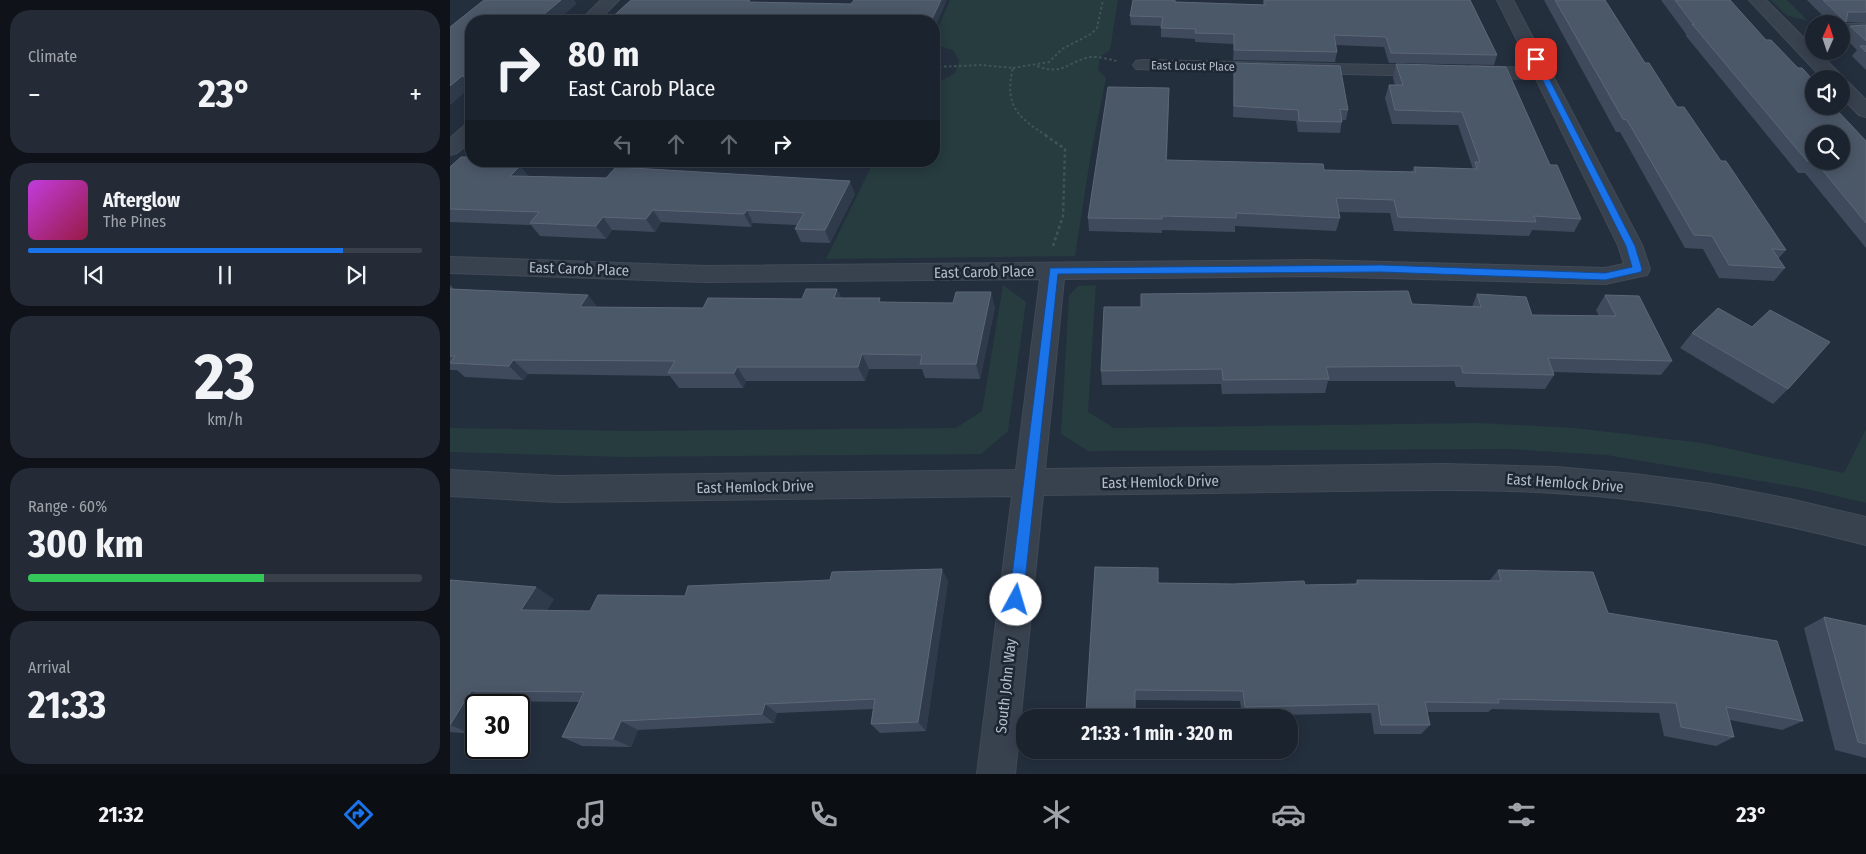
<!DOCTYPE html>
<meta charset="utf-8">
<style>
body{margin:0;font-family:"Fira Sans Condensed",sans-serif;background:#242b36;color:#f1f3f6;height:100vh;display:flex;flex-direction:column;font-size:19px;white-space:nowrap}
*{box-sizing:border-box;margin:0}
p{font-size:16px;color:#a0a4aa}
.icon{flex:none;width:28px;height:28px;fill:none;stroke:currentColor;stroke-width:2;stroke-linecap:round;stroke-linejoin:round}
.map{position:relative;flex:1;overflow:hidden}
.details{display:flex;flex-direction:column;gap:10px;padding:10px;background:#0f1319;width:450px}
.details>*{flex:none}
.hud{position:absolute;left:15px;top:15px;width:475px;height:152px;border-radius:20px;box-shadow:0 2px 12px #0003,0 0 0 1px #39404a;background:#1b232e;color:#f1f3f6;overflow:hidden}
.needle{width:32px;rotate:3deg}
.buttons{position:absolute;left:1355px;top:15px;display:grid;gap:10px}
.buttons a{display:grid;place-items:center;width:45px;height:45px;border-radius:50%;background:#1b232e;box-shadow:0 2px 12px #0003,0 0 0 1px #39404a;font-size:25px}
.speed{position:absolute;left:15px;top:694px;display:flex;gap:10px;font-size:25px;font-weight:700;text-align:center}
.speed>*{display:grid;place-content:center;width:65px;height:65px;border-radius:50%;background:#1b232e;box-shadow:0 2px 12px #0003,0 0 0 1px #39404a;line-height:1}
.speed .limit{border:2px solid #111;border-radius:8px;background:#fff;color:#111}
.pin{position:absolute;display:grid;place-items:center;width:42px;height:42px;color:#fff;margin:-21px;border-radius:10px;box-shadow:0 2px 8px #0006}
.me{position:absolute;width:55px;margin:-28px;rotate:6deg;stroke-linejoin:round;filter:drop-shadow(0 0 4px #0008)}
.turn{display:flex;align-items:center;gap:18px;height:105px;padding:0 20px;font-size:22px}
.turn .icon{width:65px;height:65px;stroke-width:2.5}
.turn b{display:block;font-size:35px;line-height:42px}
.lanes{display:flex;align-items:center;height:48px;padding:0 20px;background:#0003;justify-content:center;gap:25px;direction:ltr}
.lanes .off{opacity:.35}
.big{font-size:38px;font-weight:700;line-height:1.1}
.details .card{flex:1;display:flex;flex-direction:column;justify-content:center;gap:8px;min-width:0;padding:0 18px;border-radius:20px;background:#242b36}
.details .dial{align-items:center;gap:0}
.dial b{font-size:65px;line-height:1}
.song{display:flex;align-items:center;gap:15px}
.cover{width:60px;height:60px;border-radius:8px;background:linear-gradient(135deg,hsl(290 70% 55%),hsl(340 70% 35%))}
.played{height:5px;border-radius:2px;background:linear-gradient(90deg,#1a73e8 80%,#39404a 80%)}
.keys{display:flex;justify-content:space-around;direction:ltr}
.heat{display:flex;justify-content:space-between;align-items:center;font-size:28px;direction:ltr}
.charge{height:8px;border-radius:4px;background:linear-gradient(90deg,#34c759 60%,#39404a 0)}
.trip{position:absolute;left:566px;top:709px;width:282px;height:50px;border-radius:20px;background:#1b232e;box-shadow:0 2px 12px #0003,0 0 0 1px #39404a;font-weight:700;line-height:50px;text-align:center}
.tabs{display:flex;height:80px;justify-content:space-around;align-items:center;background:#0b0e12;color:#a0a4aa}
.tabs .icon{width:35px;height:35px}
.tabs .current{color:#1a73e8}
.tabs b{font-size:22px;color:#f1f3f6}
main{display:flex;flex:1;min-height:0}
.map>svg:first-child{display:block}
</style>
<main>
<section class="details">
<div class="card"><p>Climate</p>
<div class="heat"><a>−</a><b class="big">23°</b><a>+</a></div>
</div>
<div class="card">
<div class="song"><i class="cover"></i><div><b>Afterglow</b><p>The Pines</p></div></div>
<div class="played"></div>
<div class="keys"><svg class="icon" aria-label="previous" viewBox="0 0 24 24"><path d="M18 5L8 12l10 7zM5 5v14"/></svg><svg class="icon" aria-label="pause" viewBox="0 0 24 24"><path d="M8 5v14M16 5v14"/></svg><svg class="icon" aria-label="next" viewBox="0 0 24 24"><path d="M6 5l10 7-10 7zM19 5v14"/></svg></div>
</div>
<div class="card dial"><b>23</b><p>km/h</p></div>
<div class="card"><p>Range · 60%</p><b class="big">300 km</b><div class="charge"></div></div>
<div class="card"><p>Arrival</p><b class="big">21:33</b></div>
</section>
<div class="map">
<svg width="1416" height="774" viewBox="0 0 1416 774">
<rect width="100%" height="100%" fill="#242f3e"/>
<g fill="#263c3f">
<path d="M 500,0 L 668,0 L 660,50 L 650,57 L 648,70 L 656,78 L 641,153 L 625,256 L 376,259 L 424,161 L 484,161 L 484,85 L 505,73 L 509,61 L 503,50 L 484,45 L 484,37 Z"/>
<path d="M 1321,0 L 1337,0 L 1358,21 L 1336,15 Z"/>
<path d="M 553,285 L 576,302 L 558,431 L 531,454 L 173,457 L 0,452 L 0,428 L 185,431 L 506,428 L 532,411 Z"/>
<path d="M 646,285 L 638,412 L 664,428 L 1029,423 L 1125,428 L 1252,443 L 1394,473 L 1416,429 L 1416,503 L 1352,488 L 1156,455 L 1060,449 L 638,451 L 611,434 L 619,296 L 628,286 Z"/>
</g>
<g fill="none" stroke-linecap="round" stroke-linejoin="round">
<defs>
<g id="minor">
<path d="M 151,0 L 169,0 L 148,21 L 130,21 Z"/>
<path d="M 1047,0 L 1063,0 L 1192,245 L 1200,269 L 1197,275 L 1155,284 L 860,276 L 614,279 L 595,469 L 995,464 L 1106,467 L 1184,474 L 1262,484 L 1340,499 L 1416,517 L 1416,545 C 1327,522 1238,504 1146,496 C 1060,488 974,490 888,491 C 790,493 691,494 593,495 L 565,774 L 527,774 L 562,496 L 108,502 L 0,496 L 0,470 L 108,476 L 566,470 L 590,279 L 255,282 L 0,273 L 0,257 L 255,266 L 860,260 L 1155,268 L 1174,264 L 1168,245 L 1086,79 L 1022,78 L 1016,76 L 1013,72 L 1016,68 L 1022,66 L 1081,68 Z"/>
<path d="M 1299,0 L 1316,0 L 1364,48 L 1364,51 L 1367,51 L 1391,75 L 1392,81 L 1398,82 L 1416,100 L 1416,117 L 1409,115 L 1391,97 L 1391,79 L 1373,79 Z"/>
<rect x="1391" y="24" width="25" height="10"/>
<path d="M 692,60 L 982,66 L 988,67 L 991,71 L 988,75 L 982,76 L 686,69 L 683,65 L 686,61 Z"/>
<path d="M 21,124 L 21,141 L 7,153 L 0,155 L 0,138 L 14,126 Z"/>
</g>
</defs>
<use href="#minor" stroke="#414a57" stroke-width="2"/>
<g stroke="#3f5557" stroke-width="2" stroke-dasharray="2.5 2.5" stroke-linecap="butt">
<path d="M 587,66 C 611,75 614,65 636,58 C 645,55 657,59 667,61"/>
<path d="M 484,67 L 532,65 L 563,68 C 554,105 567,117 597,136"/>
<path d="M 563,68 L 599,62 L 612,49 L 641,34 L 647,28 L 653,0"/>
</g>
<path stroke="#3f5557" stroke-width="2.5" stroke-dasharray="3 3" stroke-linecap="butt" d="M 595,135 L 615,149 L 613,216 L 603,246"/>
<use href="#minor" fill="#38414e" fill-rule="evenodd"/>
</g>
<g fill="#3f4b5c">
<path d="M 34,0 L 124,0 L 126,4 L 106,21 L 21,21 L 21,87 L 20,87 L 0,105 L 0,27 Z"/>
<path d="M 813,0 L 1020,0 L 1047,55 L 1044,65 L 939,63 L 934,47 L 886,45 L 887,52 L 885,62 L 783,60 L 784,44 L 745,42 L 745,39 L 711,37 L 711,26 L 681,25 L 680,16 L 726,2 L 813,5 Z"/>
<path d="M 1094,0 L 1155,0 L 1195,63 L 1227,107 L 1271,161 L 1336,250 L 1328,259 L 1335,268 L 1324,281 L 1269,278 L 1253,249 L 1235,248 L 1170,132 L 1166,132 Z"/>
<path d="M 1211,0 L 1280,0 L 1364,106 L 1416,141 L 1416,248 L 1355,173 L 1348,173 L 1236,36 L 1236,34 Z"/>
<path d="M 1357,0 L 1416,0 L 1416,23 L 1396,22 L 1391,29 L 1391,24 L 1381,24 Z"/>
<path d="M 1416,25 L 1416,70 L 1402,56 L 1407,50 L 1393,36 L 1400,26 Z"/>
<path d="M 784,63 L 898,110 L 896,120 L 892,120 L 890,133 L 848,132 L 846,121 L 783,117 Z"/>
<path d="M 946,64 L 1100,165 L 1131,219 L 1124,232 L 1082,230 L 1079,236 L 944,231 L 940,213 L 888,212 L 890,218 L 886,231 L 785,226 L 785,232 L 712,230 L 712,233 L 639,231 L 638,218 L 719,101 L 717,160 L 874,170 L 962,172 L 964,167 L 1023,169 L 1008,125 L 942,124 L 935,98 L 939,85 L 945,85 L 943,78 Z"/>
<path d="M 70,166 L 78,176 L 405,194 L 380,243 L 351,242 L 345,229 L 347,225 L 303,223 L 301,227 L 211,222 L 205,232 L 162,230 L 156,239 L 90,236 L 81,225 L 0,222 L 0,167 Z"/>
<path d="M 0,285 L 4,289 L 148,307 L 253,308 L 352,299 L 387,289 L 391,298 L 432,302 L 545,307 L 530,379 L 475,378 L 472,369 L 419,369 L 415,381 L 296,381 L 293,388 L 229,388 L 220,376 L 78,374 L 73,380 L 15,377 L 7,370 L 0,370 Z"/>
<path d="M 1027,294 L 1082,315 L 1149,316 L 1146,310 L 1155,295 L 1222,361 L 1211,375 L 1103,372 L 1104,375 L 1095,389 L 1006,387 L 1004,381 L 878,381 L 875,393 L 772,394 L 771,384 L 652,385 L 651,371 L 962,304 L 1022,307 Z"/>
<path d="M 1242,333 L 1338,389 L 1323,404 L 1230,348 Z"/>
<path d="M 1048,570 L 1158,613 L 1353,721 L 1332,730 L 1280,720 L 1284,737 L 1266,746 L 1214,736 L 1209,713 L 1042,709 L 1038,712 L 977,712 L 980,725 L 971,734 L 924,734 L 921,713 L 792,716 L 790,701 L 686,700 L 685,718 L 637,718 L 636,712 L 708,583 L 855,585 L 905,584 L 907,580 L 1040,580 Z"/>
<path d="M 0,580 L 104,599 L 96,611 L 140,611 L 235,596 L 498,581 L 476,731 L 430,733 L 421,724 L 423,709 L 327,713 L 324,723 L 188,730 L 181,747 L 132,746 L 112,737 L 129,702 L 42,701 L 22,734 L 0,732 Z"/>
<path d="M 1374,617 L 1416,626 L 1416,758 L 1385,750 L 1354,628 Z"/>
</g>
<g fill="#2f3b4b">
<path d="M 111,0 L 124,0 L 126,4 L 106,21 L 86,21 Z"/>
<path d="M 491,0 L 497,0 L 484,30 L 484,21 L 481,21 Z"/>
<path d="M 12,76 L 20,87 L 0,105 L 0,86 Z"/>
<path d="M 52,161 L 57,161 L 65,171 L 70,166 L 80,179 L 59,178 L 49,165 Z"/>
<path d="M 400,181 L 405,194 L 380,243 L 375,230 Z"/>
<path d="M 203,210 L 211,222 L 205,232 L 196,219 Z"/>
<path d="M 297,210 L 303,223 L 301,227 L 294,214 Z"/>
<path d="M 153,217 L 162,230 L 156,239 L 146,226 Z"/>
<path d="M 387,289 L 394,304 L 384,298 Z"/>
<path d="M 541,292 L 545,307 L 530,379 L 526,364 Z"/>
<path d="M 138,295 L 150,310 L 130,307 Z"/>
<path d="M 412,354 L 419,369 L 415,381 L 408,367 Z"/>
<path d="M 63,360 L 78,374 L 73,380 L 59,366 Z"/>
<path d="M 287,367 L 296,381 L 293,388 L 284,373 Z"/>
<path d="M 492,569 L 498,581 L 476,731 L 468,722 Z"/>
<path d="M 86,587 L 104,599 L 90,622 L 71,610 Z"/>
<path d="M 685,690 L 686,700 L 685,718 Z"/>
<path d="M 21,691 L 42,701 L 40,705 L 26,705 L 26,728 L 22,734 L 0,725 Z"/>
<path d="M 315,704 L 327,713 L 324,723 L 312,714 Z"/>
<path d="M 171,721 L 188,730 L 181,747 L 163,739 Z"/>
</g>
<g fill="#4b5868" stroke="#5c6777">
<path d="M 34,0 L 111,0 L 86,21 L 21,21 L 21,76 L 12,76 L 0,86 L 0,27 Z"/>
<path d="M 181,0 L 300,0 L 298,2 L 401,4 L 404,0 L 491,0 L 481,21 L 158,21 Z"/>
<path d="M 683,0 L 725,0 L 725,2 L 815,5 L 815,0 L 1020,0 L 1047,55 L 941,53 L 936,37 L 884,35 L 887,52 L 784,50 L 784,34 L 745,33 L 746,29 L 711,28 L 713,17 L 680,16 Z"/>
<path d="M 1105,0 L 1155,0 L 1195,63 L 1199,63 L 1227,107 L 1234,107 L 1271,161 L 1276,161 L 1336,250 L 1322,249 L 1335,268 L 1279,265 L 1262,236 L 1244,235 L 1177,120 L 1173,119 Z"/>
<path d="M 1225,0 L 1280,0 L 1316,40 L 1321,40 L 1348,68 L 1352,68 L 1364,81 L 1364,106 L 1383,106 L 1416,141 L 1416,223 L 1365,161 L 1391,161 L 1391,134 L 1364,134 L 1364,161 L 1357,161 L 1242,24 L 1244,25 Z"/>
<path d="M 1373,0 L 1416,0 L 1416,12 L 1398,12 L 1396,22 Z"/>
<path d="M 1416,25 L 1416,41 L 1400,26 Z"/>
<path d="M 1410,46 L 1416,46 L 1416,52 Z"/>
<path d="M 784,63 L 890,66 L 898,110 L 890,109 L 892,122 L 849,121 L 848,110 L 784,106 Z"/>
<path d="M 946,64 L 1056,67 L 1100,165 L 1107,165 L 1131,219 L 1084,216 L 1086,222 L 948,217 L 944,200 L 886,198 L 890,218 L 786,213 L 786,218 L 712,216 L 712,219 L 638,218 L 658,87 L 719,88 L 716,160 L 873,164 L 874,170 L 966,172 L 964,167 L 1027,169 L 1025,162 L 1030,162 L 1012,112 L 945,110 L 939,85 L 953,85 Z"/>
<path d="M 11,157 L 21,157 L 21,161 L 52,161 L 49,165 L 70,166 L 60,176 L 156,178 L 166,167 L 400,181 L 375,230 L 345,229 L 354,213 L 297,210 L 294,214 L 203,210 L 196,219 L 153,217 L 146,226 L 80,223 L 89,212 L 0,209 L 0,167 Z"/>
<path d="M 0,289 L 138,295 L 130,307 L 253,308 L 258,298 L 352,299 L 356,289 L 387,289 L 384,298 L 430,298 L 429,302 L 503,303 L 506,292 L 541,292 L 526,364 L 470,364 L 472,355 L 412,354 L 408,367 L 287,367 L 284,373 L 218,373 L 225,361 L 63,360 L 59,366 L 0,363 L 5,356 L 0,356 Z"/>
<path d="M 958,291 L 962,304 L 1031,307 L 1027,294 L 1076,297 L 1082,315 L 1166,316 L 1155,295 L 1189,296 L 1222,361 L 1098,358 L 1104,375 L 1013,373 L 1011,366 L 876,367 L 879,379 L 773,380 L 772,369 L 651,371 L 654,307 L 691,307 L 691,294 Z"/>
<path d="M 1268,308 L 1302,327 L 1320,310 L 1380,342 L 1338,389 L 1242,333 Z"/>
<path d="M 645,567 L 708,568 L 708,583 L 783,584 L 854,581 L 855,585 L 908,584 L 907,580 L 1051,581 L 1048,570 L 1143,572 L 1158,613 L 1327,641 L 1353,721 L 1276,707 L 1284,737 L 1231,727 L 1226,703 L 1048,699 L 1049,703 L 975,702 L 980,725 L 931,725 L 928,704 L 795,707 L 793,691 L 685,690 L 685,713 L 636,712 Z"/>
<path d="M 492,569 L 468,722 L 421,724 L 425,699 L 315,704 L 312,714 L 171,721 L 163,739 L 112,737 L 134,692 L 21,691 L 0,725 L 0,580 L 86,587 L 71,610 L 140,611 L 148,595 L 235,596 L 238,586 L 380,580 L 382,572 Z"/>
<path d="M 1374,617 L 1416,626 L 1416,744 L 1408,742 Z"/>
</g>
<path fill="#1a73e8" stroke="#114b97" d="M 1086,57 L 1089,59 L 1185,246 L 1192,269 L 1191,272 L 1155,280 L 931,272 L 608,274 L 573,600 L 571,605 L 566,607 L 561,605 L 559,600 L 600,268 L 931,265 L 1155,273 L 1182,267 L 1176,246 L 1082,59 Z"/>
<g text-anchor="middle" stroke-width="5" stroke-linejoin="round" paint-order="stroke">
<g font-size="12" fill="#b4bcc9" stroke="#1d2633">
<text transform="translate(743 66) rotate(1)" y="4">East Locust Place</text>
</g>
<g font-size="15" fill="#b4bcc9" stroke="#1d2633">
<text transform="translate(129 269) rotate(2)" y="5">East Carob Place</text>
<text transform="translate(534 272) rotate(-1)" y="5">East Carob Place</text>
<text transform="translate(710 482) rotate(-1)" y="5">East Hemlock Drive</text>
<text transform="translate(1115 483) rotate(4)" y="5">East Hemlock Drive</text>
<text transform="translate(305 487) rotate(-1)" y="5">East Hemlock Drive</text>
<text transform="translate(556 686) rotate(-84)" y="5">South John Way</text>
</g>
</g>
</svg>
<div class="buttons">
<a><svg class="needle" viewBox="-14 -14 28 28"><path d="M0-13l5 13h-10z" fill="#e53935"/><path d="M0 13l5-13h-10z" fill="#a0a4aa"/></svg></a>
<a><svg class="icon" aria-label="sound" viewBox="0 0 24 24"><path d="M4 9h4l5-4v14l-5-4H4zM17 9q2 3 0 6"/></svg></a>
<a><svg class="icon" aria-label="search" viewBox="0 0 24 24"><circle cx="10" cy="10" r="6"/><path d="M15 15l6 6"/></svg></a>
</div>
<div class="speed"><div class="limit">30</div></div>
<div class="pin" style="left:1086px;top:59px;background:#d93025"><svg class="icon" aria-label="arrive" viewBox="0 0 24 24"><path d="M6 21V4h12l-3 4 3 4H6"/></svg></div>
<svg class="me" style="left:566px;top:600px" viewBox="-20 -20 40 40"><circle r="19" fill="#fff"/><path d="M0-13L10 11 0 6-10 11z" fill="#1a73e8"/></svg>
<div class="trip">21:33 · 1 min · 320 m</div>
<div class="hud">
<div class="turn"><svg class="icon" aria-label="right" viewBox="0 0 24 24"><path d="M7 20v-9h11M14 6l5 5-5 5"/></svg><div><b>80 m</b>East Carob Place</div></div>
<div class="lanes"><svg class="icon off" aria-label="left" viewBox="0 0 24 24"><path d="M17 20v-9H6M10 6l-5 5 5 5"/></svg><svg class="icon off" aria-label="ahead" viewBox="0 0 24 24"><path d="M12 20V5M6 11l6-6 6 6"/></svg><svg class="icon off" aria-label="ahead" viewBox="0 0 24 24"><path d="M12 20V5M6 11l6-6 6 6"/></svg><svg class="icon" aria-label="right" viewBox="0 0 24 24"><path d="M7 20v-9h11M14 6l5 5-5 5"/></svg></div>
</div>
</div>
</main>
<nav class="tabs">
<b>21:32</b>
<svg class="icon current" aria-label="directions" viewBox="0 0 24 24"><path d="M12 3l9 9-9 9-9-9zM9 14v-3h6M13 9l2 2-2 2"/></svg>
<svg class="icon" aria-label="music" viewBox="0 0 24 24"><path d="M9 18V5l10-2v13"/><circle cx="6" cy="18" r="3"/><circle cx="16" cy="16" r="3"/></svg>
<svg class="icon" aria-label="phone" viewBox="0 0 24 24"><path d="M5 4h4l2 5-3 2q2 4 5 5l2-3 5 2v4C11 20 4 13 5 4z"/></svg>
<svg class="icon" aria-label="climate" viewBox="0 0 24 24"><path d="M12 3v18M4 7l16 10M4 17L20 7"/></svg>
<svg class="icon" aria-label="car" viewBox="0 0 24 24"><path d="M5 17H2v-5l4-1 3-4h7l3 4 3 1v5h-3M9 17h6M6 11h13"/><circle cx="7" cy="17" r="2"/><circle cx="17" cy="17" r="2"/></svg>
<svg class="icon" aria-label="filters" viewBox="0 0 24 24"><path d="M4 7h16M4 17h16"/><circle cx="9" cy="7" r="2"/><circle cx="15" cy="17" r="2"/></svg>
<b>23°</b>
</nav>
